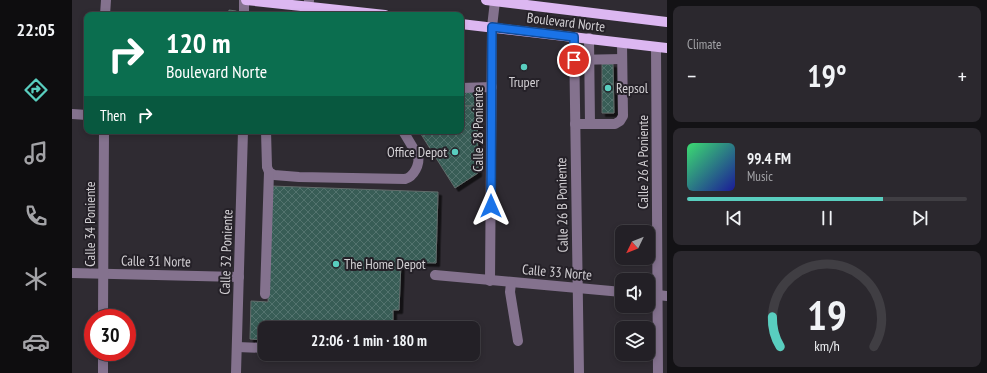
<!DOCTYPE html>
<meta charset="utf-8">
<style>
body{margin:0;font-family:"PT Sans Narrow",sans-serif;background:#2b282e;color:#f1f3f6;height:100vh;display:flex;flex-direction:column;font-size:15px;white-space:nowrap}
*{box-sizing:border-box;margin:0}
p{font-size:13px;color:#a3a3a7}
.icon{flex:none;width:22px;height:22px;fill:none;stroke:currentColor;stroke-width:2;stroke-linecap:round;stroke-linejoin:round}
.map{position:relative;flex:1;overflow:hidden}
.panel{display:flex;flex-direction:column;gap:6px;padding:6px;background:#131215;width:320px}
.panel>*{flex:none}
.top-card{position:absolute;left:12px;top:12px;width:380px;height:122px;border-radius:8px;box-shadow:0 2px 6px #0003,0 0 0 1px #403e43;background:#0b6e4f;color:#fff;overflow:hidden}
.needle{width:26px;rotate:227deg}
.tools{position:absolute;left:543px;top:225px;display:grid;gap:8px}
.tools a{display:grid;place-items:center;width:40px;height:40px;border-radius:8px;background:#232026;box-shadow:0 2px 6px #0003,0 0 0 1px #403e43;font-size:20px}
.speed{position:absolute;left:12px;top:309px;display:flex;gap:8px;font-size:20px;font-weight:700;text-align:center}
.speed>*{display:grid;place-content:center;width:52px;height:52px;border-radius:50%;background:#232026;box-shadow:0 2px 6px #0003,0 0 0 1px #403e43;line-height:1}
.speed .limit{border:6px solid #d22;background:#fff;color:#111}
.pin{position:absolute;display:grid;place-items:center;width:34px;height:34px;color:#fff;margin:-17px;border:2px solid #fff;border-radius:50%;box-shadow:0 1px 4px #0007}
.me{position:absolute;width:44px;margin:-22px;rotate:0deg;stroke-linejoin:round;filter:drop-shadow(0 0 3px #0008)}
.turn{display:flex;align-items:center;gap:14px;height:84px;padding:0 16px;font-size:18px}
.turn .icon{width:52px;height:52px;stroke-width:2.5}
.turn b{display:block;font-size:28px;line-height:34px}
.then{display:flex;align-items:center;height:38px;padding:0 16px;background:#0003;gap:8px;font-size:15px}
.big{font-size:30px;font-weight:800;line-height:1.1}
.panel .card{flex:1;display:flex;flex-direction:column;justify-content:center;gap:6px;min-width:0;padding:0 14px;border-radius:8px;background:#2b282e}
.panel .dial{align-items:center;gap:0}
.dial svg{height:104px;overflow:visible;fill:none;stroke:#403e43;stroke-width:7;stroke-linecap:round;text-anchor:middle}
.dial text{fill:#f1f3f6;stroke:none}
.song{display:flex;align-items:center;gap:12px}
.cover{width:48px;height:48px;border-radius:6px;background:linear-gradient(135deg,hsl(140 70% 55%),hsl(240 70% 35%))}
.played{height:4px;border-radius:2px;background:linear-gradient(90deg,#59cebf 70%,#403e43 70%)}
.keys{display:flex;justify-content:space-around;direction:ltr}
.heat{display:flex;justify-content:space-between;align-items:center;font-size:22px;direction:ltr}
.trip{position:absolute;left:186px;top:321px;width:222px;height:40px;border-radius:8px;background:#232026;box-shadow:0 2px 6px #0003,0 0 0 1px #403e43;font-weight:800;line-height:40px;text-align:center}
main{display:flex;flex:1;min-height:0}
.menu{display:flex;flex-direction:column;width:72px;justify-content:space-around;align-items:center;background:#0e0d0f;color:#a3a3a7}
.menu .icon{width:28px;height:28px}
.menu .selected{color:#59cebf}
.menu b{font-size:18px;color:#f1f3f6}
.map>svg:first-child{display:block}
</style>
<main>
<nav class="menu">
<b>22:05</b>
<svg class="icon selected" aria-label="directions" viewBox="0 0 24 24"><path d="M12 3l9 9-9 9-9-9zM9 14v-3h6M13 9l2 2-2 2"/></svg>
<svg class="icon" aria-label="music" viewBox="0 0 24 24"><path d="M9 18V5l10-2v13"/><circle cx="6" cy="18" r="3"/><circle cx="16" cy="16" r="3"/></svg>
<svg class="icon" aria-label="phone" viewBox="0 0 24 24"><path d="M5 4h4l2 5-3 2q2 4 5 5l2-3 5 2v4C11 20 4 13 5 4z"/></svg>
<svg class="icon" aria-label="climate" viewBox="0 0 24 24"><path d="M12 3v18M4 7l16 10M4 17L20 7"/></svg>
<svg class="icon" aria-label="car" viewBox="0 0 24 24"><path d="M5 17H2v-5l4-1 3-4h7l3 4 3 1v5h-3M9 17h6M6 11h13"/><circle cx="7" cy="17" r="2"/><circle cx="17" cy="17" r="2"/></svg>
</nav>
<div class="map">
<svg width="595" height="373" viewBox="0 0 595 373">
<defs>
<pattern id="building-cross-hatch" width="8" height="8" patternUnits="userSpaceOnUse"><rect width="8" height="8" fill="#375d57"/><path d="M0 0l8 8M0 8l8-8" fill="none" stroke="#53736e"/></pattern>
<filter id="shadow"><feDropShadow dx="3.5" dy="3.5" stdDeviation="0" flood-color="#0009"/></filter>
</defs>
<rect width="100%" height="100%" fill="#2f2b32"/>
<g fill="url(#building-cross-hatch)" stroke="#626d6b" filter="url(#shadow)">
<path d="M 157,10 L 164,11 L 167,13 L 167,15 L 156,15 Z"/>
<path d="M 530,64 L 541,64 L 542,113 L 530,113 Z"/>
<path d="M 389,91 L 407,91 L 408,106 L 389,106 Z"/>
<path d="M 389,106 L 405,106 L 406,173 L 383,188 L 347,131 L 389,131 Z"/>
<path d="M 199,186 L 366,192 L 364,263 L 329,262 L 327,310 L 321,310 L 321,328 L 193,328 L 193,340 L 178,339 L 179,301 L 196,302 Z"/>
</g>
<g fill="none" stroke-linecap="round" stroke-linejoin="round">
<g stroke="#84728e" stroke-width="10">
<path d="M 33,15 L 34,0"/>
<path d="M 172,15 L 172,0"/>
<path d="M 236,15 L 237,0"/>
<path d="M 502,37 L 507,373"/>
<path d="M 517,38 L 518,124"/>
<path d="M 584,47 L 586,373"/>
<path d="M 502,60 L 550,59"/>
<path d="M 389,88 L 420,87"/>
<path d="M 0,114 L 15,115"/>
<path d="M 503,124 L 543,124 L 548,121 L 551,116 L 550,43"/>
<path d="M 194,131 L 195,167 L 197,172 L 202,175 L 227,177 L 333,179 C 342,177 348,164 346,156 L 331,131"/>
<path d="M 0,273 L 167,277"/>
<path d="M 363,275 L 550,292"/>
<path d="M 418,281 L 420,27 L 423,1"/>
<path d="M 439,283 L 438,292 L 446,341"/>
<path d="M 193,294 L 197,172"/>
<path d="M 576,294 L 595,296"/>
<path d="M 31,318 L 32,131"/>
<path d="M 401,343 L 402,343"/>
<path d="M 165,347 L 193,348"/>
<path d="M 31,373 L 31,352"/>
<path d="M 164,373 L 171,131"/>
</g>
<g stroke="#dcb7f1" stroke-width="10">
<path d="M 174,0 L 313,15"/>
<path d="M 414,0 L 595,22"/>
<path d="M 389,24 L 595,48"/>
</g>
</g>
<g fill="none" stroke-linecap="round" stroke-linejoin="round">
<defs>
<path id="route" d="M 419,206 L 420,27 L 502,37 L 502,60"/>
</defs>
<use href="#route" stroke="#114b97" stroke-width="10"/>
<use href="#route" stroke="#1a73e8" stroke-width="7"/>
</g>
<g fill="#59cebf" stroke="#252128" stroke-width="1.5">
<circle cx="452" cy="67" r="4"/>
<circle cx="536" cy="88" r="4"/>
<circle cx="383" cy="152" r="4"/>
<circle cx="264" cy="264" r="4"/>
</g>
<g text-anchor="middle" stroke-width="4" stroke-linejoin="round" paint-order="stroke">
<g font-size="14" fill="#d3d0d4" stroke="#252128">
<text transform="translate(494 22) rotate(7)" y="5">Boulevard Norte</text>
<text transform="translate(406 129) rotate(-90)" y="5">Calle 28 Poniente</text>
<text transform="translate(571 162) rotate(-90)" y="5">Calle 26 A Poniente</text>
<text transform="translate(490 205) rotate(-91)" y="5">Calle 26 B Poniente</text>
<text transform="translate(18 224) rotate(-90)" y="5">Calle 34 Poniente</text>
<text transform="translate(154 252) rotate(-88)" y="5">Calle 32 Poniente</text>
<text transform="translate(84 261) rotate(1)" y="5">Calle 31 Norte</text>
<text transform="translate(485 272) rotate(5)" y="5">Calle 33 Norte</text>
</g>
<g font-size="14" fill="#d3d0d4" stroke="#252128" text-anchor="start">
<text x="452" y="87" text-anchor="middle">Truper</text>
<text x="544" y="93">Repsol</text>
<text x="375" y="157" text-anchor="end">Office Depot</text>
<text x="272" y="269">The Home Depot</text>
</g>
</g>
</svg>
<div class="tools">
<a><svg class="needle" viewBox="-14 -14 28 28"><path d="M0-13l5 13h-10z" fill="#e53935"/><path d="M0 13l5-13h-10z" fill="#a3a3a7"/></svg></a>
<a><svg class="icon" aria-label="sound" viewBox="0 0 24 24"><path d="M4 9h4l5-4v14l-5-4H4zM17 9q2 3 0 6"/></svg></a>
<a><svg class="icon" aria-label="layers" viewBox="0 0 24 24"><path d="M12 4l9 5-9 5-9-5zM3 14l9 5 9-5"/></svg></a>
</div>
<div class="speed"><div class="limit">30</div></div>
<div class="pin" style="left:502px;top:60px;background:#d93025"><svg class="icon" aria-label="arrive" viewBox="0 0 24 24"><path d="M6 21V4h12l-3 4 3 4H6"/></svg></div>
<svg class="me" style="left:419px;top:206px" viewBox="-20 -20 40 40"><path d="M0-17L14 15 0 8-14 15z" fill="#1a73e8" stroke="#fff" stroke-width="4"/></svg>
<div class="trip">22:06 · 1 min · 180 m</div>
<div class="top-card">
<div class="turn"><svg class="icon" aria-label="right" viewBox="0 0 24 24"><path d="M7 20v-9h11M14 6l5 5-5 5"/></svg><div><b>120 m</b>Boulevard Norte</div></div>
<div class="then">Then<svg class="icon" aria-label="right" viewBox="0 0 24 24"><path d="M7 20v-9h11M14 6l5 5-5 5"/></svg></div>
</div>
</div>
<section class="panel">
<div class="card"><p>Climate</p>
<div class="heat"><a>−</a><b class="big">19°</b><a>+</a></div>
</div>
<div class="card">
<div class="song"><i class="cover"></i><div><b>99.4 FM</b><p>Music</p></div></div>
<div class="played"></div>
<div class="keys"><svg class="icon" aria-label="previous" viewBox="0 0 24 24"><path d="M18 5L8 12l10 7zM5 5v14"/></svg><svg class="icon" aria-label="pause" viewBox="0 0 24 24"><path d="M8 5v14M16 5v14"/></svg><svg class="icon" aria-label="next" viewBox="0 0 24 24"><path d="M6 5l10 7-10 7zM19 5v14"/></svg></div>
</div>
<div class="card dial"><svg viewBox="0 0 100 80">
<path d="M14 69A42 42 0 1 1 86 69"/>
<path d="M14 69A42 42 0 0 1 8 46" stroke="#59cebf"/>
<text x="50" y="56" font-size="32" font-weight="700">19</text>
<text x="50" y="72" font-size="11">km/h</text>
</svg></div>
</section>
</main>
